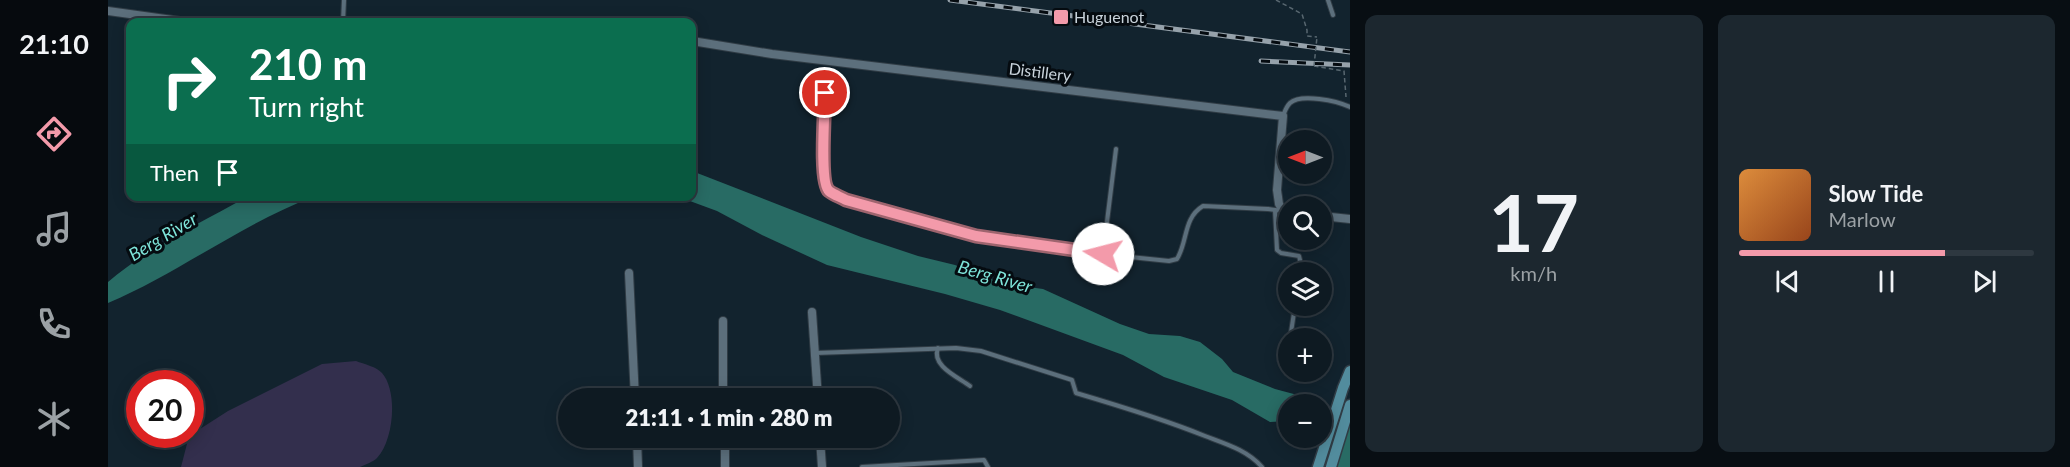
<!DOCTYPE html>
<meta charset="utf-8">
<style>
body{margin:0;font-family:Lato,sans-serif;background:#1c272f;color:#f1f3f6;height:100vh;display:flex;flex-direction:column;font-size:22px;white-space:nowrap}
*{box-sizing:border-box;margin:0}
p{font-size:20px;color:#9ba1a5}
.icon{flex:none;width:33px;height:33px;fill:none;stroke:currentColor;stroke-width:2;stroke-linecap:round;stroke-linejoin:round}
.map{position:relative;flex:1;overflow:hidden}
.details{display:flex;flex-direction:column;gap:15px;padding:15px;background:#080e13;width:720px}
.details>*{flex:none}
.hud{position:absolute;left:18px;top:18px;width:570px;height:183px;border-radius:12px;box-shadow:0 3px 15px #0003,0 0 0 2px #2e3840;background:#0b6e4f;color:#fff;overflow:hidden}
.needle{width:39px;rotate:270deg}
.controls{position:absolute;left:1170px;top:130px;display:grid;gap:12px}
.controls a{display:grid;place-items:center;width:54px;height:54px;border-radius:50%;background:#0e1a22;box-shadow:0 3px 15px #0003,0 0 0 2px #2e3840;font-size:30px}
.speed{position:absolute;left:18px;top:370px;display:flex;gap:12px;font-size:30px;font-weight:700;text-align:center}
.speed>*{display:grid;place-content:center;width:78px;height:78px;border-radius:50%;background:#0e1a22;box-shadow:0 3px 15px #0003,0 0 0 2px #2e3840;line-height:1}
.speed .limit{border:9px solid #d22;background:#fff;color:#111}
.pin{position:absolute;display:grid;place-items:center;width:51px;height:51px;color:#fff;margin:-26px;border:3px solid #fff;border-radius:50%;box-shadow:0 2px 6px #0007}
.me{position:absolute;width:66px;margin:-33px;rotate:278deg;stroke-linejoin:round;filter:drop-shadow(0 0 4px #0008)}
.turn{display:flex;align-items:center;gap:21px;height:126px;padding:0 24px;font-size:27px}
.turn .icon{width:78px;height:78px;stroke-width:2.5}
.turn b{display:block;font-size:42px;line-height:51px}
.then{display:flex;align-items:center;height:57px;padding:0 24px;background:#0003;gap:12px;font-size:22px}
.details .tile{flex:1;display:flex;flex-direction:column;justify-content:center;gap:9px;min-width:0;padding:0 21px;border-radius:12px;background:#1c272f}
.details .dial{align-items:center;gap:0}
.dial b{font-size:78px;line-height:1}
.song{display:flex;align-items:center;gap:18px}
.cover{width:72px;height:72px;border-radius:9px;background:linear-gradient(135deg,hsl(30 70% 55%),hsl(20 70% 35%))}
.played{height:6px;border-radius:3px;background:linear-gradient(90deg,#f39aaa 70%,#2e3840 70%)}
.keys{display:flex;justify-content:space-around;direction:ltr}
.details .tiles{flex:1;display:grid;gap:15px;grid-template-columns:repeat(2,1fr)}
.trip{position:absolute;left:450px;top:388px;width:342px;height:60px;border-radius:30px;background:#0e1a22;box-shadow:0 3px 15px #0003,0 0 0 2px #2e3840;font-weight:800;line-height:60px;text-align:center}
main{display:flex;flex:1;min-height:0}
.tab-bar{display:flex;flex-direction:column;width:108px;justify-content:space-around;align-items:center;background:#060a0e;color:#9ba1a5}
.tab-bar .icon{width:42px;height:42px}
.tab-bar .on{color:#f39aaa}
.tab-bar b{font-size:27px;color:#f1f3f6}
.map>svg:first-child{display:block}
</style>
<main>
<nav class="tab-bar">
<b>21:10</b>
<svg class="icon on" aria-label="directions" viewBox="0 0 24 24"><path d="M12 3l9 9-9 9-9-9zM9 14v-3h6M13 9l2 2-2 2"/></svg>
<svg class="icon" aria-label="music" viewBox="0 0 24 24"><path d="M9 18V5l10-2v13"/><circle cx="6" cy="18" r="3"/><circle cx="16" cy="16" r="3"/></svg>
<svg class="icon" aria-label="phone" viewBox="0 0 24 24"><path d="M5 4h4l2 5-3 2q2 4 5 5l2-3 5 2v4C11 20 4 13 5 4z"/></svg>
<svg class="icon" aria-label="climate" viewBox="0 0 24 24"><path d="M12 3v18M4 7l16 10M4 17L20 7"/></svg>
</nav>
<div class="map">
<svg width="1242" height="467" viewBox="0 0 1242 467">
<rect width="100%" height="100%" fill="#12232e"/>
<path fill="#332f4d" d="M 248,361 C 256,364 269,367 274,373 C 290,391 286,440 269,458 C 265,462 258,464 252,467 L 73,467 L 81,436 L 120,411 L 214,364 Z"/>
<g fill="#286b64">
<path d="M 584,171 L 753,237 L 810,256 L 847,265 L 893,283 L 935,289 L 1012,324 L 1041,334 L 1072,336 L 1092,342 L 1114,359 L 1125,372 L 1167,389 L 1212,401 L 1242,421 L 1242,467 L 1230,467 L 1209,438 L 1214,438 L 1214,405 L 1180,405 L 1180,421 L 1162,422 L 1124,400 L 1056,377 L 1015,355 L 892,310 L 837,294 L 719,265 L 654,235 L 609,211 L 571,197 L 584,196 Z"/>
<path d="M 139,197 L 205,197 C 133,224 71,273 0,303 L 0,282 C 41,247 92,223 139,197 Z"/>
</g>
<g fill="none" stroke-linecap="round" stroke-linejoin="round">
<defs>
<g id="service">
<path d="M 1220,0 L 1225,15"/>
<path d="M 235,22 L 236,0"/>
<path d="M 717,93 C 717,110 711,182 721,191 C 725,195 733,197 738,200 L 868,236 L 1003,255 L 1061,261 L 1069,259 C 1080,241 1075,218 1095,206 L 1160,209 L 1174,211"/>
<path d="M 1175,116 C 1177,111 1178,107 1182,103 C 1193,93 1229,101 1242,107"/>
<path d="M 1167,210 L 1169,250 L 1173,253 L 1191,256 L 1192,260 L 1191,273"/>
<path d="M 995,254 L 1008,149"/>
<path d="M 1182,339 L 1187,306"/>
<path d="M 830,348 C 823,366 850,377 862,386"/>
<path d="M 707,353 L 848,348 L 873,351 L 964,380 L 968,393 C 1012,406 1055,419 1097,436 C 1118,444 1139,450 1154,467"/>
<path d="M 754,467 L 876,460 L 880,467"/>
</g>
<g id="minor">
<path d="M 0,11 L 79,22"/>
<path d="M 584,41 L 664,54 L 1175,116 L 1169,190 L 1171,204 L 1175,211 L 1180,212"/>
<path d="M 1214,216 L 1242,219"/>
<path d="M 521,273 L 527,399"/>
<path d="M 704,312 L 710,399"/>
<path d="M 615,321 L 615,399"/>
<path d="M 529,438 L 530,467"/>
<path d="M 617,438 L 617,467"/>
<path d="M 712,438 L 714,467"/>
</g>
<g id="secondary">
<path d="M 1210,467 L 1235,388 L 1242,371"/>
<path d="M 1223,467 L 1242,405"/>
</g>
</defs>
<use href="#service" stroke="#303c45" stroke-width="6"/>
<use href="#minor" stroke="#303c45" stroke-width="10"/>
<use href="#secondary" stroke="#303c45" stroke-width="13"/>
<g stroke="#586770" stroke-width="1.5" stroke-dasharray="4.5 3" stroke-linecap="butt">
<path d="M 1168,0 L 1194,14 L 1199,30 L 1199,36 L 1209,37"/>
<path d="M 1206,66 L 1236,71 L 1238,97"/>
</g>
<use href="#service" stroke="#5c6f7c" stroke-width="4"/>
<use href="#minor" stroke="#5c6f7c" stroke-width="8"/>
<use href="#secondary" stroke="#528c9d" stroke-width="10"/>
<defs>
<g id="rail">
<path d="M 842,0 L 1242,52"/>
<path d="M 1153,61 L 1242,65"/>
</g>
</defs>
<use href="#rail" stroke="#96a2ab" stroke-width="5"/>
<use href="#rail" stroke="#050b10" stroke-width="3" stroke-dasharray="9" stroke-linecap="butt"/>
<path stroke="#586770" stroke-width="1.5" stroke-dasharray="4.5 3" stroke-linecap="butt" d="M 1206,66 L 1209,37"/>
</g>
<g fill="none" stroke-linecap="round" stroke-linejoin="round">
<defs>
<path id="route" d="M 717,93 C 717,110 711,182 721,191 C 726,195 733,197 738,200 L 868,236 L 995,254"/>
</defs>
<use href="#route" stroke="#9e646e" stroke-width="15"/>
<use href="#route" stroke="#f39aaa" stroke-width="10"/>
</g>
<rect fill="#f39aaa" stroke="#050b10" stroke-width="2" x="945" y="9" width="16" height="16" rx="3"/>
<g text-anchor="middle" stroke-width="6" stroke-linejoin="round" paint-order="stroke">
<g font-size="16" fill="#c9d3db" stroke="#050b10" text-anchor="start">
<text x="966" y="23">Huguenot</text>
</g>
<g font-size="16" fill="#c9d3db" stroke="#050b10">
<text transform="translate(932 72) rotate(7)" y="6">Distillery</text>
</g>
<g font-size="18" font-style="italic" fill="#7ee4d9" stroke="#050b10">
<text transform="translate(55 237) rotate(-31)" y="6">Berg River</text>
<text transform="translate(887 277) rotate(16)" y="6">Berg River</text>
</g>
</g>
</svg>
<div class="controls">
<a><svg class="needle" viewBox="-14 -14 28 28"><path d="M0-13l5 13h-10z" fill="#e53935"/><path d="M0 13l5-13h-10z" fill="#9ba1a5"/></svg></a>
<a><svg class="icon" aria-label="search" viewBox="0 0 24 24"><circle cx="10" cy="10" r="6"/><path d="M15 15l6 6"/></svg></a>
<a><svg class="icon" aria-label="layers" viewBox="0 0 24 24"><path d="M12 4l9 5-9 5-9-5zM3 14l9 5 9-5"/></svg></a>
<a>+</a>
<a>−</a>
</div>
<div class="speed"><div class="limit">20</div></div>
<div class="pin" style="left:717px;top:93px;background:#d93025"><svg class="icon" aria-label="arrive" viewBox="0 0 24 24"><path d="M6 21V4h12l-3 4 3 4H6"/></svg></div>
<svg class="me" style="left:995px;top:254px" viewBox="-20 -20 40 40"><circle r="19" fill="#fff"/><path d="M0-13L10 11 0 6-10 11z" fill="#f39aaa"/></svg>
<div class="trip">21:11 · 1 min · 280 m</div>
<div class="hud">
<div class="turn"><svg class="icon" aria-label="right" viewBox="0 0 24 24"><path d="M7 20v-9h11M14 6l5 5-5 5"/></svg><div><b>210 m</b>Turn right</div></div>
<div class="then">Then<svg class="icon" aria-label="arrive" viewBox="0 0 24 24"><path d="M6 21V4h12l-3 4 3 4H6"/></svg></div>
</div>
</div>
<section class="details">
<div class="tiles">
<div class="tile dial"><b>17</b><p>km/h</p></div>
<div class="tile">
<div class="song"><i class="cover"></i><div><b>Slow Tide</b><p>Marlow</p></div></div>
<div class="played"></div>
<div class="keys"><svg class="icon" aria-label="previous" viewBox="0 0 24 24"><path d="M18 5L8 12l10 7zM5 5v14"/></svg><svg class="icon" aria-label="pause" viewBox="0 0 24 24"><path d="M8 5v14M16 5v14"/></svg><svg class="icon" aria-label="next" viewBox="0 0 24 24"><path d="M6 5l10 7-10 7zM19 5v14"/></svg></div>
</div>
</div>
</section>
</main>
